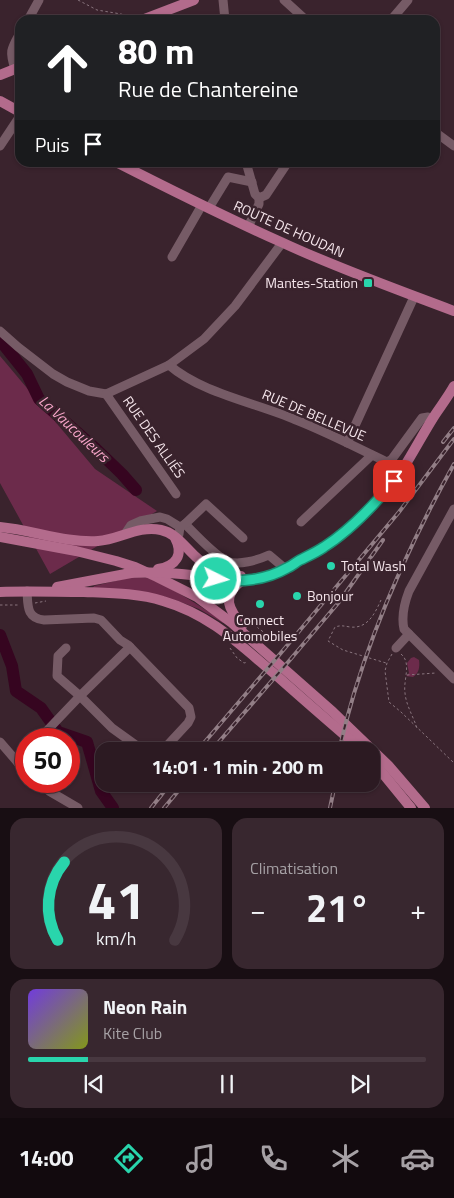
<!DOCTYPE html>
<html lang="fr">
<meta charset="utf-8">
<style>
body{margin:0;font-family:"Titillium Web",sans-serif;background:#38272f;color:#f1f3f6;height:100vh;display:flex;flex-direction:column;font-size:19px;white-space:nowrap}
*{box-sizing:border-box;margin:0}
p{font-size:16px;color:#a6a1a5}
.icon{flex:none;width:28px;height:28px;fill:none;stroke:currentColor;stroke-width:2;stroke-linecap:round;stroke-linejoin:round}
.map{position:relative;height:808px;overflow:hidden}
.sheet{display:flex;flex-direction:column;gap:10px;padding:10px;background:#180e13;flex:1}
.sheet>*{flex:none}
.top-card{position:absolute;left:15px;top:15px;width:425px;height:152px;border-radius:15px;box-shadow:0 1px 4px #0004,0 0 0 1px #483840;background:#202124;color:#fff;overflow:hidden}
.speed{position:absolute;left:15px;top:728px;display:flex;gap:10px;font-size:25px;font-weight:700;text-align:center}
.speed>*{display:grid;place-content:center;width:65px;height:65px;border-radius:50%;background:#2c1a22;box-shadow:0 1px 4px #0004,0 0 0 1px #483840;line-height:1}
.speed .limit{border:8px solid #d22;background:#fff;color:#111}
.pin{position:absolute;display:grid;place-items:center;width:42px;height:42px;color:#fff;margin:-21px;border-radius:10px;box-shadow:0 2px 8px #0006}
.me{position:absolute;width:55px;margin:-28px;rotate:95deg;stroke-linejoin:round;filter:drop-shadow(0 0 4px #0008)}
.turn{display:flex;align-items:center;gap:18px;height:105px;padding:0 20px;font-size:22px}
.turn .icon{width:65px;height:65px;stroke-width:2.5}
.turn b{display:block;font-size:35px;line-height:42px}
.then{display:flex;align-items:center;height:48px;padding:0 20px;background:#0003;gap:10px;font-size:19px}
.big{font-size:38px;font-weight:700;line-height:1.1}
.sheet .widget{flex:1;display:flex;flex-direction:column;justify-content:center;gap:8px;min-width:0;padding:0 18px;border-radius:15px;background:#38272f}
.sheet .dial{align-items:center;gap:0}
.dial svg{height:130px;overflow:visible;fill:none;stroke:#483840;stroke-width:7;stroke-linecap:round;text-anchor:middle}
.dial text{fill:#f1f3f6;stroke:none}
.song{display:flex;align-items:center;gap:15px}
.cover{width:60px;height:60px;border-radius:8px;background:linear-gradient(135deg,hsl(260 70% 55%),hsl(70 70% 35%))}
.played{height:5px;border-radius:2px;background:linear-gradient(90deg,#29d5ac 15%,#483840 15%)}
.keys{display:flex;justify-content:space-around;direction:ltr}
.heat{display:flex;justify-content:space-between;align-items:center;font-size:28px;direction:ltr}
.sheet .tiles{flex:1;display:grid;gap:10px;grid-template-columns:1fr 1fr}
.widget:last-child{grid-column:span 2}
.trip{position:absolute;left:95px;top:742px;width:285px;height:50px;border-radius:15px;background:#2c1a22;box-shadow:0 1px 4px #0004,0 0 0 1px #483840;font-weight:700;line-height:50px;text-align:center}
.tab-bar{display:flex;height:80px;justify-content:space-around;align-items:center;background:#120a0e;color:#a6a1a5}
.tab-bar .icon{width:35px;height:35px}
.tab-bar .on{color:#29d5ac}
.tab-bar b{font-size:22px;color:#f1f3f6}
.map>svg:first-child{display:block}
</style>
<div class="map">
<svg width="454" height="808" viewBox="0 0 454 808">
<rect width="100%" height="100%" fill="#3a232d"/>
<g fill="#6c2b4b">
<path d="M 0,356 L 95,469 L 157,511 L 50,574 L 0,483 Z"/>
<path d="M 128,578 C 134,578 142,577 147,578 C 153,579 161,584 166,586 C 186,597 205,609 224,622 L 223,623 L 199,609 L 178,601 L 93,588 L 94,586 Z"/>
<path d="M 414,657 L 419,660 C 420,667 419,673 413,677 L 406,676 L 409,673 L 407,663 L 411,658 Z"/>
</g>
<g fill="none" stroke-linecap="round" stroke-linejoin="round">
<g stroke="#360520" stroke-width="12">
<path d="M 0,340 L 27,374 L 39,399 L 96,449 L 122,474 L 136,490"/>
<path d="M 0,635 L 12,666 L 16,691 L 41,708 L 58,732 L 87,742 L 101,791 L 113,808"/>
</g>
<g stroke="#89757e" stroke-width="1" stroke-dasharray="2.5 2.5" stroke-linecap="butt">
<path d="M 78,0 L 97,10 L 121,14 L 134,18"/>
<path d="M 381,600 C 375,613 368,629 350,627 C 344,626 341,625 335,627 L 328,641 L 343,650 L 386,663"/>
<path d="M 35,603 L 46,601"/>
<path d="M 0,605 L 19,605"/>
<path d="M 249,621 L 266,634 L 268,638 L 267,641"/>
<path d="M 230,648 L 237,658 L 244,663 L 248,662"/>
<path d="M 392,654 L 387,663 L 385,671 L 389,702 L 401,712 L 454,763"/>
<path d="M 401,654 C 412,663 403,680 405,693 C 406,705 413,716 417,728"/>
<path d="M 407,675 L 436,673"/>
</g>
<g stroke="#765b66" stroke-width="9">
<path d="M 223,0 L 225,20"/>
<path d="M 284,0 L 306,20"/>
<path d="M 28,20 L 39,0"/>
<path d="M 391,20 L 408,0"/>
<path d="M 15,69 C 9,51 11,49 20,33"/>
<path d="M 435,132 L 454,146"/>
<path d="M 0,146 L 20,116"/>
<path d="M 246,162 L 255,194 L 259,198 L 259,204 L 248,227"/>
<path d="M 259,198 L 266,195 L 288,162"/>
<path d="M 209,208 L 228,177 L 252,182"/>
<path d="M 172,257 L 202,205"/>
<path d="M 0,331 L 18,347 L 53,374 L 67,382 L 89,391 L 106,394 L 169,365 L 204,339 L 235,306 L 282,243"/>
<path d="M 169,365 C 201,393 257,403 296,420 C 327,432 357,448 387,462 L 392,459 L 422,418 L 428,417 L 432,420"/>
<path d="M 106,394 L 176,494"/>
<path d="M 347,443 L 414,297"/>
<path d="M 454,509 L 409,591 C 404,604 401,616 404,629 L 454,679"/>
<path d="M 301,522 L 372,455"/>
<path d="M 185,524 C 194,533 215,556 227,561 C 238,566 258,560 269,555 L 282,566 L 283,570"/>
<path d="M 125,534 L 131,525 L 140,521 L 160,517 L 167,519 L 180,527"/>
<path d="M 175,538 L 179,534 L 180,527 L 185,524 L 206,504 L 243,538"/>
<path d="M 27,591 C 28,605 26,618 44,620 L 94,618 L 101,620 L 120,640 L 128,645 L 189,708 L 191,717 L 188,723 L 162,751"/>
<path d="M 130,647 L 80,696 L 112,728 L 144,751"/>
<path d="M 396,648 L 409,634"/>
<path d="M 39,739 L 80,696 L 57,676 L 58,656 L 66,648"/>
<path d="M 0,742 L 26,772"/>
<path d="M 18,763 L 26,753"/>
<path d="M 38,781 L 49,791 L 78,808"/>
</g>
<g stroke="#b36b8c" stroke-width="10">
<path d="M 142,20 L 194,0"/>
<path d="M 0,75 L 20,67"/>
<path d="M 0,101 L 20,112"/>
<path d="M 116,162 C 171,190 225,217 281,242 C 337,268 396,289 454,311"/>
<path d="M 0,527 C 33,530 65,543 98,541 C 119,540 138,525 161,530 C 176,533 185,547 196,557 C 207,568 225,575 241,576"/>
<path d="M 0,537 L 76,551 L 116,561 L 135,567 L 157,577 L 197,597 L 232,623 L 333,712 L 388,765 L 425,808"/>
<path d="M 158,569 C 176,566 184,555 175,538"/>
<path d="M 127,573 C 148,572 169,572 191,575 C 209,577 226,583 244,581 C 259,579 274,576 287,568 C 292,566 296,563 300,560 C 308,556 316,552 324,547 C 353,529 385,495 404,467 C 414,451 423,434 433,418 C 440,407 448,397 454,386"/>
<path d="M 241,581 C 221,597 229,609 242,626"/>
<path d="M 57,587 L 131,573"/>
<path d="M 0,592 C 28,591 56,592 84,592 C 110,593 138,593 163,601 C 211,615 240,645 277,676 C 305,701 334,726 363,751"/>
<path d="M 371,759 L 411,808"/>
</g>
<defs>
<g id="rail">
<path d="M 443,442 L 454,428"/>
<path d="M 197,751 L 280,654 L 399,512 L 454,439"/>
<path d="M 211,751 L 289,661 L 339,602 L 383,540"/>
<path d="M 339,751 C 361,651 404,554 454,464"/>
<path d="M 151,808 L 170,784"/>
<path d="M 164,808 L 184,784"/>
<path d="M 330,808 L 335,784"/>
</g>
</defs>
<use href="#rail" stroke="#927e86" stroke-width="4"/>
<use href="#rail" stroke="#3a232d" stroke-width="2" stroke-dasharray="5.5" stroke-linecap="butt"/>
</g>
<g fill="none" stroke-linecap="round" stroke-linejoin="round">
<defs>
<path id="route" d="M 216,579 C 240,583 266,580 287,568 C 292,566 296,562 300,560 C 308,556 317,552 324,547 C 351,530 374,505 394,481"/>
</defs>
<use href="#route" stroke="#1b8a70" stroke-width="12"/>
<use href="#route" stroke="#29d5ac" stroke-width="9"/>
</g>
<g fill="#29d5ac" stroke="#3a232d" stroke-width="2">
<rect x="363" y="278" width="10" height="10" rx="2.5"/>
<circle cx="331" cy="566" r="5"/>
<circle cx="297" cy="596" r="5"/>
<circle cx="260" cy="604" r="5"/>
</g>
<g text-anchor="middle" stroke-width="5" stroke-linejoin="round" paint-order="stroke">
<g font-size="14" fill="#f6e6ec" stroke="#3a232d">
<text transform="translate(289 229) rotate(24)" y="5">ROUTE DE HOUDAN</text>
<text transform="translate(314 415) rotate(23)" y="5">RUE DE BELLEVUE</text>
<text transform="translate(154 437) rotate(55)" y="5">RUE DES ALLIÉS</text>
</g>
<g font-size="14" fill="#f6e6ec" stroke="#3a232d" text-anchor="start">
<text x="358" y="288" text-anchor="end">Mantes-Station</text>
<text x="341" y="571">Total Wash</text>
<text x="307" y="601">Bonjour</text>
<text x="260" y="625" text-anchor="middle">Connect<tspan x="260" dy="16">Automobiles</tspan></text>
</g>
<g font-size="15" font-style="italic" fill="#f9a6ca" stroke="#3a232d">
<text transform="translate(74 429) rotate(43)" y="5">La Vaucouleurs</text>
</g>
</g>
</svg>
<div class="speed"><div class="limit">50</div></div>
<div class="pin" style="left:394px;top:481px;background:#d93025"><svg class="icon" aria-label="arrive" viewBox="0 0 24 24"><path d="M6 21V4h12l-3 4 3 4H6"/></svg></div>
<svg class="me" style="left:216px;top:579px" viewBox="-20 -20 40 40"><circle r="17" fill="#29d5ac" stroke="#fff" stroke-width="3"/><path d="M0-11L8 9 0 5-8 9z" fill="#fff"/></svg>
<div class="trip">14:01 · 1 min · 200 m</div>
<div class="top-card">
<div class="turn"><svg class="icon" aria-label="ahead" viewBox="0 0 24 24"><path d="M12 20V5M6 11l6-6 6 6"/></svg><div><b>80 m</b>Rue de Chantereine</div></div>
<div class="then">Puis<svg class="icon" aria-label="arrive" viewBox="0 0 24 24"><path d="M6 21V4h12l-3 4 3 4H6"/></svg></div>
</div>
</div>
<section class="sheet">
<div class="tiles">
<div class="widget dial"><svg viewBox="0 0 100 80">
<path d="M14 69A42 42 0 1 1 86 69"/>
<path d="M14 69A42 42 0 0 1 18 21" stroke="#29d5ac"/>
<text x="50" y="56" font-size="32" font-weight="700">41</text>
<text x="50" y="72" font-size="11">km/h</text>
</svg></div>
<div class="widget"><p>Climatisation</p>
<div class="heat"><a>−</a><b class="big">21°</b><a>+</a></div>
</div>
<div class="widget">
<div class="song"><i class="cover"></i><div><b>Neon Rain</b><p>Kite Club</p></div></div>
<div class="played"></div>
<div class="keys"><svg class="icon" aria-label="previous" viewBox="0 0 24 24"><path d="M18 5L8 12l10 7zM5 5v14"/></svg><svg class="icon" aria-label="pause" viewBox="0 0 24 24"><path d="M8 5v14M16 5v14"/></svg><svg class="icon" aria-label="next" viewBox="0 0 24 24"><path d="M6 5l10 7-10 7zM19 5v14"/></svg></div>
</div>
</div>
</section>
<nav class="tab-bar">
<b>14:00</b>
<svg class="icon on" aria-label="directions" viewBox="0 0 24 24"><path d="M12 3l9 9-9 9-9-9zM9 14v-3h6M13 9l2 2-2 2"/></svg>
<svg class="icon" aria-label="music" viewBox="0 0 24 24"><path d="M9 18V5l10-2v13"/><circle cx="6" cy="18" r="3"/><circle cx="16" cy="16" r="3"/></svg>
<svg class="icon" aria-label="phone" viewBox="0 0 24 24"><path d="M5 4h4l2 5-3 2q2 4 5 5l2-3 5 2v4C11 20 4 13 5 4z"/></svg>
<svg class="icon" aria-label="climate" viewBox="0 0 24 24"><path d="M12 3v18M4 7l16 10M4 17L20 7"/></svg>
<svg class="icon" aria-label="car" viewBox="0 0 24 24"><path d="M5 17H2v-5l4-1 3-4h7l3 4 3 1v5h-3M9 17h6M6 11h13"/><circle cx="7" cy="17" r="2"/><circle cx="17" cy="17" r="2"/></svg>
</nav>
